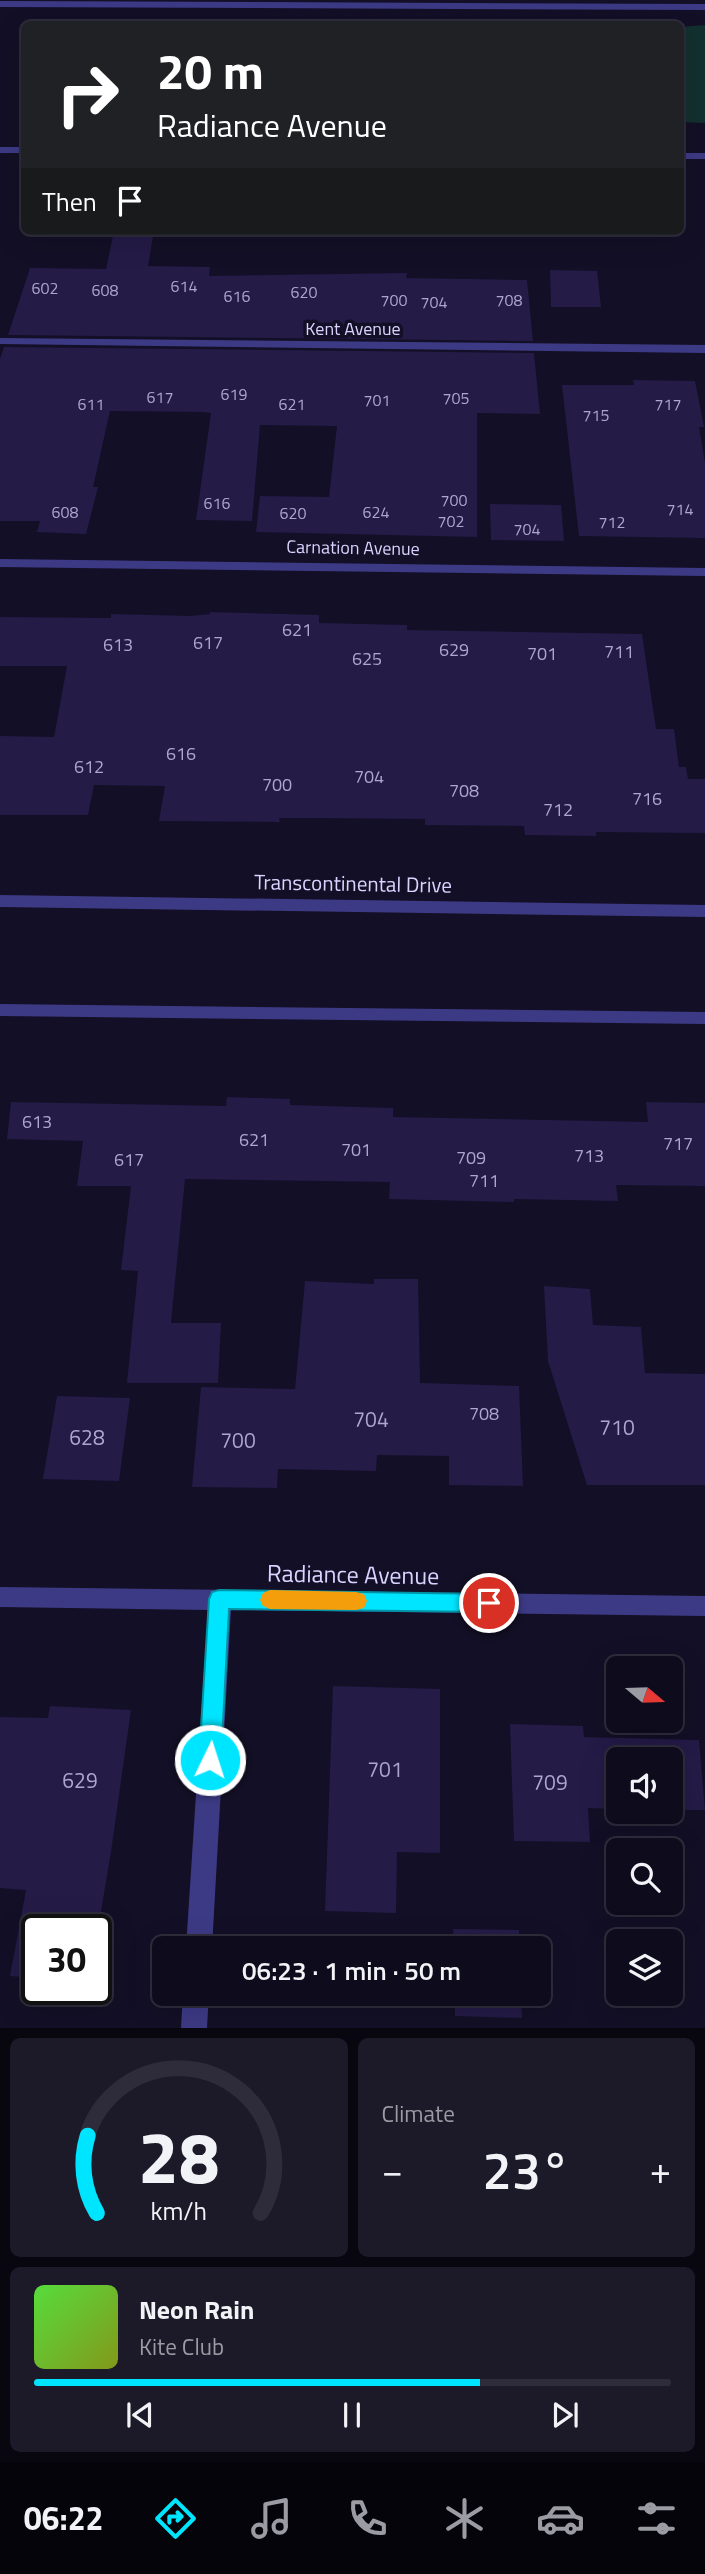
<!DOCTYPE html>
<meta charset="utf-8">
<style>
body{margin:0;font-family:"Titillium Web",sans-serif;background:#1c1929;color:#f1f3f6;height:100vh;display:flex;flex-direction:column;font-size:26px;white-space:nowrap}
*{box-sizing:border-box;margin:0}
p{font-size:23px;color:#9b9ba3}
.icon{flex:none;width:38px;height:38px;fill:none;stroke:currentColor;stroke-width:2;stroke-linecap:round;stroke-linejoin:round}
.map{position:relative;height:2028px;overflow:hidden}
.panel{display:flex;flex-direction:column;gap:10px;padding:10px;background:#08060f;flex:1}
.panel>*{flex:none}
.banner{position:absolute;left:21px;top:21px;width:663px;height:214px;border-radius:10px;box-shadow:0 7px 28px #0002,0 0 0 2px #2e2b3b;background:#202124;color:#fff;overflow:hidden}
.needle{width:46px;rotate:109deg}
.fabs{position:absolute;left:606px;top:1656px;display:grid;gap:14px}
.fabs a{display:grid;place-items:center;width:77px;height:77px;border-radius:10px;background:#0e0b1c;box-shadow:0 7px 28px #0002,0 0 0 2px #2e2b3b;font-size:35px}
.speed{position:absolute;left:21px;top:1914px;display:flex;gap:14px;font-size:35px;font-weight:700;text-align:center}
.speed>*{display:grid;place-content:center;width:91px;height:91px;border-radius:50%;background:#0e0b1c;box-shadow:0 7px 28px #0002,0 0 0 2px #2e2b3b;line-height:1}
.speed .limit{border:4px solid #111;border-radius:10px;background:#fff;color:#111}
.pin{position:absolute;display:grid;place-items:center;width:60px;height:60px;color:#fff;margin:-30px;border:4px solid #fff;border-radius:50%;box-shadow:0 2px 7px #0007}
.me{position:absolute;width:77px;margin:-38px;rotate:4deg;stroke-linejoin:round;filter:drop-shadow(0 0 5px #0008)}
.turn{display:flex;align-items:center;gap:24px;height:147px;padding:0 21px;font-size:32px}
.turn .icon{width:91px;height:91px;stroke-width:2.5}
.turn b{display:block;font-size:49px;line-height:60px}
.then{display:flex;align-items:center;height:66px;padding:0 21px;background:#0003;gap:14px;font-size:26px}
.big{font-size:52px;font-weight:600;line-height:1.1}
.panel .card{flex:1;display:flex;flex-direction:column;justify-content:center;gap:10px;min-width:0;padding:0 24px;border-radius:10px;background:#1c1929}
.panel .dial{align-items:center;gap:0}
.dial svg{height:182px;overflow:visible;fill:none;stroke:#2e2b3b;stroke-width:7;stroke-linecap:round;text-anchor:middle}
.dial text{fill:#f1f3f6;stroke:none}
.song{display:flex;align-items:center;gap:21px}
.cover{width:84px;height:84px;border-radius:10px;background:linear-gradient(135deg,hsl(110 70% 55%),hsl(70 70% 35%))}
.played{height:7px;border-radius:4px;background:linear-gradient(90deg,#00e5ff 70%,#2e2b3b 70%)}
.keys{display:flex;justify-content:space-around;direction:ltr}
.heat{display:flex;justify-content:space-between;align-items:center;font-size:38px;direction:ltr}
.panel .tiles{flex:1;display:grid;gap:10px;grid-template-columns:1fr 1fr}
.card:last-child{grid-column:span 2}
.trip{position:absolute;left:152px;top:1936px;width:399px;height:70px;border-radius:10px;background:#0e0b1c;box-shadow:0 7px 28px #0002,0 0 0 2px #2e2b3b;font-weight:600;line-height:70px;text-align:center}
.dock{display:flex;height:112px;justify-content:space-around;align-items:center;background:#06040b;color:#9b9ba3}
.dock .icon{width:49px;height:49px}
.dock .selected{color:#00e5ff}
.dock b{font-size:32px;color:#f1f3f6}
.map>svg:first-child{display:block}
</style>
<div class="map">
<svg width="705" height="2028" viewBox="0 0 705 2028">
<rect width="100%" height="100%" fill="#130f26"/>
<path fill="#12302f" d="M 705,25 L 705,123 L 681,122 L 681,27 Z"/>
<g fill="#241b47">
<path d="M 114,231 L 154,231 L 148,266 L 210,267 L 209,276 L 407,273 L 406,278 L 527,280 L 533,341 L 8,335 L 30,268 L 106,269 Z"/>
<path d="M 550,270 L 597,271 L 601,307 L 551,307 Z"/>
<path d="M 4,347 L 534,353 L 540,414 L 477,413 L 477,537 L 256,532 L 260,496 L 329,497 L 337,426 L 260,425 L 252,521 L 196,520 L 211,413 L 203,412 L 110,411 L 93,487 L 98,487 L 86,534 L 37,532 L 40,521 L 0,521 L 0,359 Z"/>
<path d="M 633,380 L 695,381 L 704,427 L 699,427 L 705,463 L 705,538 L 579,536 L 562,385 L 634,385 Z"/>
<path d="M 490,504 L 561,505 L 564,541 L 491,540 Z"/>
<path d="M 210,612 L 319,615 L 319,623 L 407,625 L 407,630 L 642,634 L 656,729 L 674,729 L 679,767 L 686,767 L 688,779 L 705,779 L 705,833 L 596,832 L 596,836 L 525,835 L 524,826 L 425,825 L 425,819 L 314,818 L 279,818 L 280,822 L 159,821 L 165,786 L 94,785 L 88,815 L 0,815 L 0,736 L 54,737 L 67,666 L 0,666 L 0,617 L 111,618 L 111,614 L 190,616 L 210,614 Z"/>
<path d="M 227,1097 L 290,1099 L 290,1105 L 393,1108 L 393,1117 L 648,1122 L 646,1102 L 705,1103 L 705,1186 L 616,1185 L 618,1201 L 514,1199 L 514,1202 L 389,1199 L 390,1182 L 185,1179 L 171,1323 L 221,1323 L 218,1383 L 127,1383 L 138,1271 L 121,1270 L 131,1186 L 77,1186 L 83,1141 L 7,1139 L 11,1102 L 226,1106 Z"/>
<path d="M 374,1279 L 418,1279 L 420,1383 L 519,1386 L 523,1486 L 449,1485 L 449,1456 L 377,1455 L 376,1471 L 278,1469 L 277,1488 L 192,1487 L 201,1387 L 295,1389 L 305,1281 L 374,1284 Z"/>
<path d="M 544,1286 L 590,1289 L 593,1325 L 641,1327 L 645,1373 L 705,1374 L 705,1485 L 587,1485 L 548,1361 Z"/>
<path d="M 57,1396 L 130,1398 L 119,1481 L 43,1479 Z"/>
<path d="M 333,1686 L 440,1689 L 440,1853 L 397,1852 L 396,1913 L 325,1911 Z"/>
<path d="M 50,1706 L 131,1710 L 111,1852 L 96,1941 L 96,1930 L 37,1930 L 37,1978 L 10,1976 L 26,1890 L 0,1888 L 0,1717 L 48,1718 Z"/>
<path d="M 510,1724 L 583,1726 L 584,1737 L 699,1740 L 705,1810 L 670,1810 L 670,1759 L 618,1759 L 618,1809 L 588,1808 L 590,1842 L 514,1841 Z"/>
<path d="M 453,1929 L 519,1930 L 520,1948 L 454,1948 Z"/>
<path d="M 455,1993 L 521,1993 L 522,2018 L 455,2016 Z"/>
</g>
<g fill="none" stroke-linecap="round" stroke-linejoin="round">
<g fill="#3d3a85" fill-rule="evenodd">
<path d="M 0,1 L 705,4 L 705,10 L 0,7 Z"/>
<rect x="0" y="147" width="24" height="6"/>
<rect x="681" y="153" width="24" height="6"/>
<path d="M 0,338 L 705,345 L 705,353 L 0,344 Z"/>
<path d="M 0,559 L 705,568 L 705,576 L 0,567 Z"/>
<path d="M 0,1587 L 705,1596 L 705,1616 L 231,1610 L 212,1948 L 186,1948 L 208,1610 L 0,1607 Z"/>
<path d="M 183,1993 L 209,1993 L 207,2028 L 181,2028 Z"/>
</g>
<g fill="#3d3a85" fill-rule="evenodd">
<path d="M 0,895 L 705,905 L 705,917 L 0,907 Z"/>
<path d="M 0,1004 L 705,1012 L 705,1024 L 0,1016 Z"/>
</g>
</g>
<path fill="#00e5ff" stroke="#0095a6" stroke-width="2" d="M 219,1590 L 489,1594 L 497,1596 L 500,1603 L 497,1610 L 489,1612 L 229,1609 L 221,1760 L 218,1767 L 210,1771 L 202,1767 L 199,1760 L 209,1599 L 212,1592 Z"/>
<path fill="#f59e0b" d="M 270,1590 L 356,1592 L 364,1594 L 367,1601 L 364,1608 L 356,1610 L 270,1609 L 263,1606 L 260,1600 L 263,1593 Z"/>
<g text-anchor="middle" stroke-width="7" stroke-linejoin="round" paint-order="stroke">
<g font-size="16" fill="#aca6d1">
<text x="184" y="292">614</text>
<text x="45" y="294">602</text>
<text x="105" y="296">608</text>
<text x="304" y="298">620</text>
<text x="237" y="302">616</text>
<text x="394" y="306">700</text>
<text x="509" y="306">708</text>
<text x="434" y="308">704</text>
<text x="234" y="400">619</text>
<text x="160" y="403">617</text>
<text x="456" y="404">705</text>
<text x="377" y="406">701</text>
<text x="91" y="410">611</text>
<text x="292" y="410">621</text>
<text x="668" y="410">717</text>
<text x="596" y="421">715</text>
<text x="454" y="506">700</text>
<text x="217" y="509">616</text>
<text x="680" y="515">714</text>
<text x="65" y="518">608</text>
<text x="376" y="518">624</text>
<text x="293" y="519">620</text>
<text x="451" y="527">702</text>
<text x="612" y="528">712</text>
<text x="527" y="535">704</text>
</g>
<g font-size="18" fill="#d9d4ff" stroke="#130f26">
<text x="353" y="335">Kent Avenue</text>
<text transform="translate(353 548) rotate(1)" y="6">Carnation Avenue</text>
</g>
<g font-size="18" fill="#aca6d1">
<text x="297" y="636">621</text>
<text x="208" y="649">617</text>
<text x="118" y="651">613</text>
<text x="454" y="656">629</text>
<text x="619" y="658">711</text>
<text x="542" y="660">701</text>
<text x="367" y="665">625</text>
<text x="181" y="760">616</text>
<text x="89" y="773">612</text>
<text x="369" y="783">704</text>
<text x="277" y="791">700</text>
<text x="464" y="797">708</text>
<text x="647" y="805">716</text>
<text x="558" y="816">712</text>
<text x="37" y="1128">613</text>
<text x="254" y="1146">621</text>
<text x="678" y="1150">717</text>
<text x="356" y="1156">701</text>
<text x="589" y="1162">713</text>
<text x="471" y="1164">709</text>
<text x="129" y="1166">617</text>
<text x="484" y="1187">711</text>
<text x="484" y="1420">708</text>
</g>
<g font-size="21" fill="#d9d4ff" stroke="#130f26">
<text transform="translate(353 884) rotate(1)" y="7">Transcontinental Drive</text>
</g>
<g font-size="21" fill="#aca6d1">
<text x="371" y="1427">704</text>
<text x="617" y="1435">710</text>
<text x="87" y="1445">628</text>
<text x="238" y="1448">700</text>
<text x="385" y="1777">701</text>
<text x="80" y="1788">629</text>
<text x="550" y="1790">709</text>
</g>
<g font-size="24" fill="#d9d4ff" stroke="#130f26">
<text transform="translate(353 1575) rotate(1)" y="8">Radiance Avenue</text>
</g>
</g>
</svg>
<div class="fabs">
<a><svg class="needle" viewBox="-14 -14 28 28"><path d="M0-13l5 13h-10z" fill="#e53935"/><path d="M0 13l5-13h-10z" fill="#9b9ba3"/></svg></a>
<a><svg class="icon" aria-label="sound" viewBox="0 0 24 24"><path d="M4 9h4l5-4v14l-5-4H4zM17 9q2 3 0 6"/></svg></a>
<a><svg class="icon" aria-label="search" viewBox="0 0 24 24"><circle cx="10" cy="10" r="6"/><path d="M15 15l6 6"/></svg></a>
<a><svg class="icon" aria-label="layers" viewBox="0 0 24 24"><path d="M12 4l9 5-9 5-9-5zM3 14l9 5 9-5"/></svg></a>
</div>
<div class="speed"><div class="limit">30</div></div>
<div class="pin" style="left:489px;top:1603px;background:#d93025"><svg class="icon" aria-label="arrive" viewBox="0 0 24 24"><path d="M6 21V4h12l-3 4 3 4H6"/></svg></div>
<svg class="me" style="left:210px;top:1760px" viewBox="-20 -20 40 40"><circle r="17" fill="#00e5ff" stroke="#fff" stroke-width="3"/><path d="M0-11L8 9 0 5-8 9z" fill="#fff"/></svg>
<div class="trip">06:23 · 1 min · 50 m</div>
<div class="banner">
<div class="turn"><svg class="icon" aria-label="right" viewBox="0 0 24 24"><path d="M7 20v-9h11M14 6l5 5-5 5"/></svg><div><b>20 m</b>Radiance Avenue</div></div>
<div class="then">Then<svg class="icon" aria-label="arrive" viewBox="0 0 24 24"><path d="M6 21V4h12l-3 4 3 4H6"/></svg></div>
</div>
</div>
<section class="panel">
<div class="tiles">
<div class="card dial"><svg viewBox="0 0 100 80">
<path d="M14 69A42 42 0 1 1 86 69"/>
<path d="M14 69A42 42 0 0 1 10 35" stroke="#00e5ff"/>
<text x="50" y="56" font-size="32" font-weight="700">28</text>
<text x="50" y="72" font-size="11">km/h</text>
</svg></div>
<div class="card"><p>Climate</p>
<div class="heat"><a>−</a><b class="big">23°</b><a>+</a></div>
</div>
<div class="card">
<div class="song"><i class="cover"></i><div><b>Neon Rain</b><p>Kite Club</p></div></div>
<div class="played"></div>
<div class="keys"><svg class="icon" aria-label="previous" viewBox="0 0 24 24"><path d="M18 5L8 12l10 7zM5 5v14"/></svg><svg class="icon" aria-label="pause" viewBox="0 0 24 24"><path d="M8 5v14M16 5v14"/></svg><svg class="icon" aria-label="next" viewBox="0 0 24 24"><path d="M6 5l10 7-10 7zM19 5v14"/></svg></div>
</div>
</div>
</section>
<nav class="dock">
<b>06:22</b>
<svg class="icon selected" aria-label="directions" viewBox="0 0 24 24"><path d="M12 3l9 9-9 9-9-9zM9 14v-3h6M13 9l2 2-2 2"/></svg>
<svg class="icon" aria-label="music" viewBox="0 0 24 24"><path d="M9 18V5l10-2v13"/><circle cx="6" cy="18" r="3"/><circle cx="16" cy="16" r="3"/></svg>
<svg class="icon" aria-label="phone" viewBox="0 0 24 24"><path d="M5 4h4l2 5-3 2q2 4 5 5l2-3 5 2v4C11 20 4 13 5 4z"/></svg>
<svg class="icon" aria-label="climate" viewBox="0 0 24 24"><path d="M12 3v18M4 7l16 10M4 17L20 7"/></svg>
<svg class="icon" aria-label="car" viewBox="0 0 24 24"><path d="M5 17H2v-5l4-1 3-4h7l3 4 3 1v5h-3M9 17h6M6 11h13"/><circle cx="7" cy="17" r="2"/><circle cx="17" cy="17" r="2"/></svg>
<svg class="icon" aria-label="filters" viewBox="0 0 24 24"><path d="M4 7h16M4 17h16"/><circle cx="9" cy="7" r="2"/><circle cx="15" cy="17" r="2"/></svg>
</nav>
